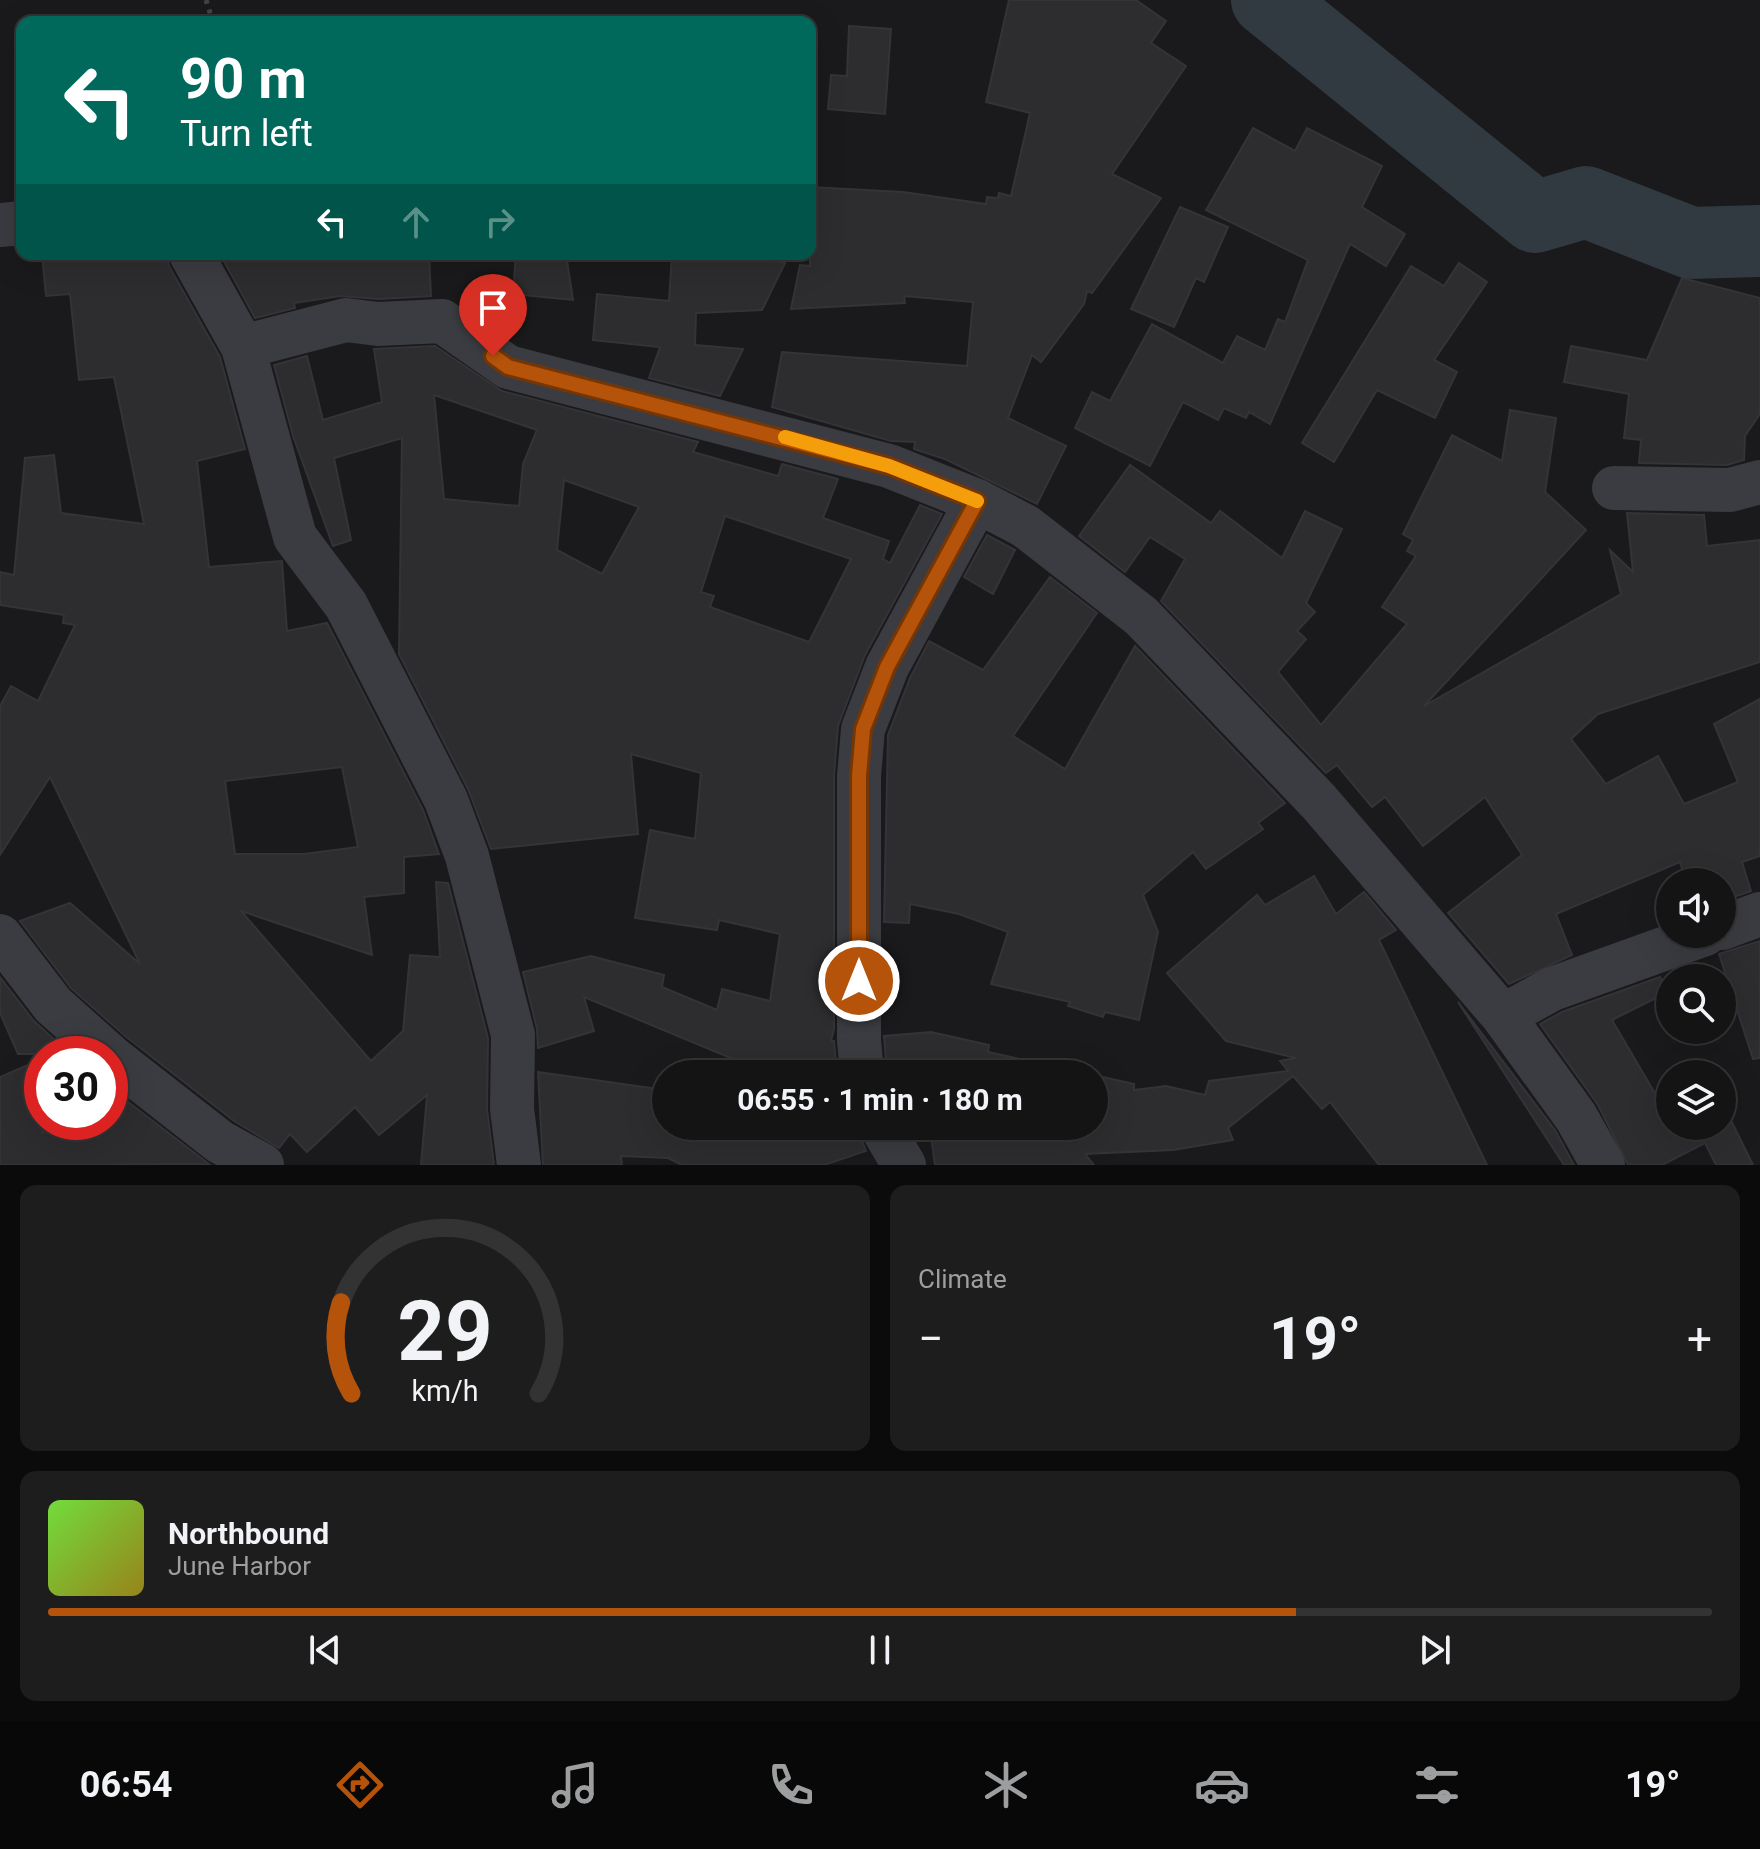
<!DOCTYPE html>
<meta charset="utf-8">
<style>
body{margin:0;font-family:Roboto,sans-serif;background:#1d1d1e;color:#f1f3f6;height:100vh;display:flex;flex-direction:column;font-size:30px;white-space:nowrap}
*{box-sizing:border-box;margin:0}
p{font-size:26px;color:#9d9ea0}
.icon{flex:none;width:44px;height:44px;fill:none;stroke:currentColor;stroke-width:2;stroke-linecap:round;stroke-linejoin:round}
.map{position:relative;height:1165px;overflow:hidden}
.side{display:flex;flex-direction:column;gap:20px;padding:20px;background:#0b0b0c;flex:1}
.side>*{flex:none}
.top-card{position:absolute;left:16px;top:16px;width:800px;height:244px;border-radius:16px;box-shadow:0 8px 32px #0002,0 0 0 2px #333334;background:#00695c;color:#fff;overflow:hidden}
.buttons{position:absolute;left:1656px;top:868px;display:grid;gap:16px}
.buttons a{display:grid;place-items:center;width:80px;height:80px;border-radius:50%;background:#141415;box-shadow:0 8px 32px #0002,0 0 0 2px #333334;font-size:40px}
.speed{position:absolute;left:24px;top:1036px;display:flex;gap:16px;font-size:40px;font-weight:700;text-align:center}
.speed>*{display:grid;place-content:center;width:104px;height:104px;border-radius:50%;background:#141415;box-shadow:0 8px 32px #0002,0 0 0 2px #333334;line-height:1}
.speed .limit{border:12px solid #d22;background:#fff;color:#111}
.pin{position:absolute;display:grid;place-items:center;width:68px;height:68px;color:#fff;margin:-82px -34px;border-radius:50% 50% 50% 0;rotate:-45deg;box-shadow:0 0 8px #0007}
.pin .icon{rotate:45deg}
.me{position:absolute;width:88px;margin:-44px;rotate:0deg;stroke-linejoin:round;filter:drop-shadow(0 0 6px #0008)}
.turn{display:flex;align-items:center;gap:28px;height:168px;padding:0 32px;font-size:36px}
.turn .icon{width:104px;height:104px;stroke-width:2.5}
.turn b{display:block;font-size:56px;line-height:68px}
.lanes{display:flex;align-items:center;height:76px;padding:0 32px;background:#0003;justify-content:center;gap:40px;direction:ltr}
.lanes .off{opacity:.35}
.big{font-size:60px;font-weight:700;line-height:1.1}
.side .widget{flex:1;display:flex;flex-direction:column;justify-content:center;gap:12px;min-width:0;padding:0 28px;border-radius:16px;background:#1d1d1e}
.side .dial{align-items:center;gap:0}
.dial svg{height:208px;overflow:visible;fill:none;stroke:#333334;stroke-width:7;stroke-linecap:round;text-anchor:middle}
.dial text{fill:#f1f3f6;stroke:none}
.song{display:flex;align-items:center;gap:24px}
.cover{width:96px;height:96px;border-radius:12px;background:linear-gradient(135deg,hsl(100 70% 55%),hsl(50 70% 35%))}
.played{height:8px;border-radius:4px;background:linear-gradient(90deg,#b45309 75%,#333334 75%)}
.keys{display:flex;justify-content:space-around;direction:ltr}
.heat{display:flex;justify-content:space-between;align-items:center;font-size:44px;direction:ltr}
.side .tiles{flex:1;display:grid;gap:20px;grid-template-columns:1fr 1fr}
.widget:last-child{grid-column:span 2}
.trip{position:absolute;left:652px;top:1060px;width:456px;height:80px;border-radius:40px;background:#141415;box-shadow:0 8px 32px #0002,0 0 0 2px #333334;font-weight:700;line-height:80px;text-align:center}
.dock{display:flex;height:128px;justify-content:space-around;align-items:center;background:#080808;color:#9d9ea0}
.dock .icon{width:56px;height:56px}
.dock .active{color:#b45309}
.dock b{font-size:36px;color:#f1f3f6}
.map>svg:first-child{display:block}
</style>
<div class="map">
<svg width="1760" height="1165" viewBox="0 0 1760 1165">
<rect width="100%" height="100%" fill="#1a1a1c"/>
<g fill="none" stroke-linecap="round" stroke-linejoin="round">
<path stroke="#303a40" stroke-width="72" d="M 1267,0 L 1535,217 L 1586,202 L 1691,243 L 1760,241"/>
</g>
<g fill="#2d2d30" stroke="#343438" stroke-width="2" fill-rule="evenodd">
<path d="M 1009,0 L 1136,0 L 1166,21 L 1151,43 L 1186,66 L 1112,174 L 1161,198 L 1092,293 L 1087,291 L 1084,304 L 1041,362 L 1032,355 L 1008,418 L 1066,446 L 1037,504 L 945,459 L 914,449 L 915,442 L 891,441 L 772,407 L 782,352 L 967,366 L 973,302 L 904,296 L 905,303 L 791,309 L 800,265 L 810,266 L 810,187 L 903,192 L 986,204 L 987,197 L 998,198 L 999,193 L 1011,196 L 1030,113 L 986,102 Z"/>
<path d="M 849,26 L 891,29 L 885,114 L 828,109 L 831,75 L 847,76 Z"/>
<path d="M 1253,128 L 1295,151 L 1307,128 L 1382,166 L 1362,207 L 1405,234 L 1386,266 L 1350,244 L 1270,424 L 1249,412 L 1246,418 L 1224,408 L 1218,420 L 1183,402 L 1150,466 L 1075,428 L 1092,392 L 1110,401 L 1152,324 L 1223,363 L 1237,336 L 1265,350 L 1278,319 L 1285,322 L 1308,260 L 1206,210 Z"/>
<path d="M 1180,207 L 1228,227 L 1204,282 L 1196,278 L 1174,327 L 1131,309 Z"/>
<path d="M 42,254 L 166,254 L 169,266 L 220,357 L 245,449 L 197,461 L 209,567 L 282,561 L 287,631 L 327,623 L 423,810 L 439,854 L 404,857 L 404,893 L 364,897 L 372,955 L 241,911 L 371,1061 L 403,1031 L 410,955 L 440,957 L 436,882 L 448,883 L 488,1038 L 487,1109 L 494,1165 L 421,1165 L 427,1095 L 379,1135 L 355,1107 L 307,1152 L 290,1134 L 279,1148 L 234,1121 L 125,1036 L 71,988 L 20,921 L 70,903 L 140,964 L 50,777 L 0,855 L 0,706 L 11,686 L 38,701 L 75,625 L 63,623 L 64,615 L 0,605 L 0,572 L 14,575 L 25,458 L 54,455 L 61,513 L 144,524 L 114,377 L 79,380 L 70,294 L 46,296 ZM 342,767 L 358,847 L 304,854 L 235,854 L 225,781 Z"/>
<path d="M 220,254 L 429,254 L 431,296 L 379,299 L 340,296 L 294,303 L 295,308 L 255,318 Z"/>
<path d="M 516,254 L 566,254 L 573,300 L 513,294 Z"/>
<path d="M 672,254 L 722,254 L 785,263 L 762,310 L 696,313 L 695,345 L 743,349 L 720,396 L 649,378 L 660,347 L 593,340 L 597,294 L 669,301 Z"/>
<path d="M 1459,263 L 1487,282 L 1434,360 L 1457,372 L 1435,418 L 1377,390 L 1334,462 L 1302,443 L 1411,266 L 1444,286 Z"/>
<path d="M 1682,278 L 1760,298 L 1760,414 L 1745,436 L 1744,460 L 1727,465 L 1639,463 L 1641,440 L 1624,438 L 1629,394 L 1564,382 L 1571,346 L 1647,360 Z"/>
<path d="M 435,346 L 502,391 L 698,442 L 693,452 L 778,476 L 782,464 L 838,479 L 823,518 L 889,541 L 883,559 L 890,563 L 920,505 L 942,514 L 865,655 L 838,726 L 834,776 L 834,1029 L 831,1041 L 834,1041 L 837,1074 L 769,1074 L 584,997 L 594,1031 L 538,1048 L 537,1029 L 523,972 L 591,956 L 664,975 L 662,987 L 717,1010 L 722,989 L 770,1001 L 780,934 L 719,920 L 717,930 L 635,918 L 650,830 L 695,839 L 701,773 L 631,754 L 638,834 L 491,849 L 468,789 L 399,654 L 402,438 L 334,458 L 351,540 L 333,546 L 293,436 L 274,365 L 307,356 L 323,420 L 382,402 L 374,349 ZM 434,395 L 537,430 L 523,464 L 519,506 L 444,499 ZM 564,480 L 639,507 L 602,574 L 557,550 ZM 725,516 L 851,559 L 809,642 L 710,607 L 714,596 L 701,592 Z"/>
<path d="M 1510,410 L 1556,418 L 1545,492 L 1586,530 L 1424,706 L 1621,594 L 1610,550 L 1633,572 L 1627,513 L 1704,515 L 1707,546 L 1760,540 L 1760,662 L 1598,714 L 1571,739 L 1606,784 L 1658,756 L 1684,804 L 1738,782 L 1714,724 L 1760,699 L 1760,856 L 1742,862 L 1751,891 L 1722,901 L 1722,882 L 1686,882 L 1680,862 L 1556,914 L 1572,955 L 1509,984 L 1448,913 L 1522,855 L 1485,797 L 1423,846 L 1385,797 L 1372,807 L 1337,765 L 1326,773 L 1161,601 L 1185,559 L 1150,537 L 1125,572 L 1079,536 L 1130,465 L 1211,523 L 1220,511 L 1282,558 L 1305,511 L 1342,529 L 1306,603 L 1315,612 L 1297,631 L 1306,639 L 1278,672 L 1321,725 L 1407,624 L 1382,607 L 1416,556 L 1407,551 L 1413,540 L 1403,534 L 1452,435 L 1502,461 Z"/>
<path d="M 987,535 L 1015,550 L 993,594 L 964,577 Z"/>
<path d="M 1050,577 L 1097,613 L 1013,736 L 1065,769 L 1135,646 L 1285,803 L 1258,823 L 1263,829 L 1206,869 L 1193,852 L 1143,895 L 1158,932 L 1139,1020 L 1105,1012 L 1103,1017 L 1068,1006 L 1070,1002 L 991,984 L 1008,932 L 959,914 L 910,904 L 909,923 L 884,922 L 888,735 L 910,678 L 929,641 L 983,670 Z"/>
<path d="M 1314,876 L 1336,914 L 1364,892 L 1396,930 L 1379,940 L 1487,1165 L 1379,1165 L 1330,1102 L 1322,1109 L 1293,1076 L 1228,1128 L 1233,1140 L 1173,1150 L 1085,1154 L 1094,1165 L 935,1165 L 930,1129 L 915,1134 L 910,1126 L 1094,1126 L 1094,1075 L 1134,1084 L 1134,1090 L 1166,1086 L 1205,1095 L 1209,1081 L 1288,1071 L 1280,1061 L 1296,1058 L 1226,1041 L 1167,973 L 1257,895 L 1265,905 Z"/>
<path d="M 1760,941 L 1760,1058 L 1753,1059 L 1719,954 Z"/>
<path d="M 0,977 L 33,1020 L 70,1054 L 18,1054 L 0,1013 Z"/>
<path d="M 1660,977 L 1668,992 L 1612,1020 L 1660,1102 L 1670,1098 L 1670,1126 L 1722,1126 L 1722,1102 L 1753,1165 L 1716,1165 L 1705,1143 L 1662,1165 L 1628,1165 L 1598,1105 L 1540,1024 L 1562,1012 Z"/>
<path d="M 1458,1002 L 1555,1130 L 1574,1165 L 1564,1165 Z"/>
<path d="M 931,1032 L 989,1045 L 988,1052 L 1047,1065 L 1050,1059 L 1085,1067 L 1083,1072 L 1091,1074 L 887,1074 L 884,1036 Z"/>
<path d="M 42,1059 L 42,1133 L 75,1122 L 110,1122 L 110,1088 L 209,1164 L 0,1165 L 0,1077 Z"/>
<path d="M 538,1072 L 666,1090 L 666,1126 L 856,1126 L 866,1151 L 824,1165 L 682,1165 L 668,1158 L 621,1156 L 622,1165 L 543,1165 Z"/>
</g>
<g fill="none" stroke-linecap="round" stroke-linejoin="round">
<path stroke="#414348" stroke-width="5" stroke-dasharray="4 6" stroke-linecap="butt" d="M 206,0 L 213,22"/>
<g stroke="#3b3c41" stroke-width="44">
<path d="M 0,225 L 22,223"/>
<path d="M 191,254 L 243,347 L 295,537 L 346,605 L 446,800 L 467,856 L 513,1035 L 512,1109 L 519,1165"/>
<path d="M 243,347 L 346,320 L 378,324 L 442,321 L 508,367 L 889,466 L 977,501 L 1025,526 L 1141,616 L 1319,802 L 1503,1016 L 1576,1117 L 1603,1165"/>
<path d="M 1614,488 L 1730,490 L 1760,482"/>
<path d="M 1722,928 L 1760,914"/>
<path d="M 0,936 L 53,1005 L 108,1054"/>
<path d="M 1503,1016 L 1552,989 L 1705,934"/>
<path d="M 110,1056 L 220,1142 L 262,1165"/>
<path d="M 862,1074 L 859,1040 L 859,776 L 863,729 L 887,667 L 977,501"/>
<path d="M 881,1126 L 904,1165"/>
</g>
</g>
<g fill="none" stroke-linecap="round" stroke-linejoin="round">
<defs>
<path id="route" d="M 493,356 L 508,367 L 889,466 L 977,501 L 887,667 L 863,729 L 859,776 L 859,981"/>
</defs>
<use href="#route" stroke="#753606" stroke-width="20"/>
<use href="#route" stroke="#b45309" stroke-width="14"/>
<path stroke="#f59e0b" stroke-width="14" d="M 785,437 L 889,466 L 977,501"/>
</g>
</svg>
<div class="buttons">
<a><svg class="icon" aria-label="sound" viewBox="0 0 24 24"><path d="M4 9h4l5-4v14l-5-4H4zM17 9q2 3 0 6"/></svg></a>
<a><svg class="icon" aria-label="search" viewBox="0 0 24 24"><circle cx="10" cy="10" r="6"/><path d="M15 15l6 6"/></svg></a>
<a><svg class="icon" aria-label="layers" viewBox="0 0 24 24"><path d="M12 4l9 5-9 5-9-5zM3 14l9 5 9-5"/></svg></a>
</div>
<div class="speed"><div class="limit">30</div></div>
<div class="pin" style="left:493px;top:356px;background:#d93025"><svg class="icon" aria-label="arrive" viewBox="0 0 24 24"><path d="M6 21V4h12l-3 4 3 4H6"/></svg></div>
<svg class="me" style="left:859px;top:981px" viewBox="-20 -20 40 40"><circle r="17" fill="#b45309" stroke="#fff" stroke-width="3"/><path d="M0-11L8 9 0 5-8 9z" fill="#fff"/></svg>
<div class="trip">06:55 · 1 min · 180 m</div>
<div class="top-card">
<div class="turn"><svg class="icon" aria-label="left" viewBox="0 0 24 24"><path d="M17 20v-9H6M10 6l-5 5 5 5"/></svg><div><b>90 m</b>Turn left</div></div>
<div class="lanes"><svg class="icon" aria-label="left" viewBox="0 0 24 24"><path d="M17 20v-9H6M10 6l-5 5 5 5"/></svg><svg class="icon off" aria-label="ahead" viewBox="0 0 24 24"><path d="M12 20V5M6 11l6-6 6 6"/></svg><svg class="icon off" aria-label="right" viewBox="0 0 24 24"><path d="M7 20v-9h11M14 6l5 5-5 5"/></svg></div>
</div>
</div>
<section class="side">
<div class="tiles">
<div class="widget dial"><svg viewBox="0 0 100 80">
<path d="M14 69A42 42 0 1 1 86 69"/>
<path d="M14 69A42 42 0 0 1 10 34" stroke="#b45309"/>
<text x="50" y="56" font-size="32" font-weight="700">29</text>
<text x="50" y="72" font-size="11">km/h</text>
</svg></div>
<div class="widget"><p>Climate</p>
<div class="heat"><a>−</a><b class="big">19°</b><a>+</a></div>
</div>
<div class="widget">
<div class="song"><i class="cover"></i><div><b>Northbound</b><p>June Harbor</p></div></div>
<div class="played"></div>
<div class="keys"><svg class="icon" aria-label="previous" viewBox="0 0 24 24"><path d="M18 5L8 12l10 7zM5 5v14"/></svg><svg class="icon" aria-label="pause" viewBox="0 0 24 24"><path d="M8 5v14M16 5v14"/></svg><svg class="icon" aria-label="next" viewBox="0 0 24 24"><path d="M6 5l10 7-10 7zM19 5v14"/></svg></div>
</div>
</div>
</section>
<nav class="dock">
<b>06:54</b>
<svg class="icon active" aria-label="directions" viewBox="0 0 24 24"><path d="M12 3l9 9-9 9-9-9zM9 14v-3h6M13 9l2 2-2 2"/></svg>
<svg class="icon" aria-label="music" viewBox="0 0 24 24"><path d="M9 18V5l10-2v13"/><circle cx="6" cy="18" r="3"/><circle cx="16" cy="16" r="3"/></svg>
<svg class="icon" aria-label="phone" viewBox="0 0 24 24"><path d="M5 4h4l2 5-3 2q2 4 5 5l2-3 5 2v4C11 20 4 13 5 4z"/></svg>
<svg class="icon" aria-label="climate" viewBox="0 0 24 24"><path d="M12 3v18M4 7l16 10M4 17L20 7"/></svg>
<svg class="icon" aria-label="car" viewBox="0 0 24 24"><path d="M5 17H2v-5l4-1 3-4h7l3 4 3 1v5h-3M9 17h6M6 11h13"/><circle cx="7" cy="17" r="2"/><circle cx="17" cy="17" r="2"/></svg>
<svg class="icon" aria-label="filters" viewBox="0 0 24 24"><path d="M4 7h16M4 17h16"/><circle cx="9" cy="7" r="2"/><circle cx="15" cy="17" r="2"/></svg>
<b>19°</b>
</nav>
